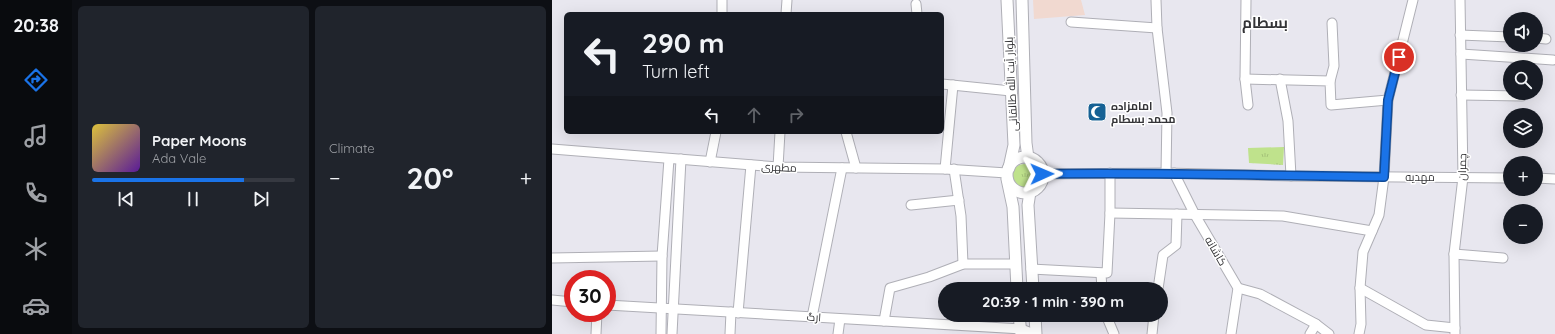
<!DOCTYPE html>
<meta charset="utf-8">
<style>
body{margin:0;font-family:Quicksand,Cairo,sans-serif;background:#20242c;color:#f1f3f6;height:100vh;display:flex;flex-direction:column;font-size:15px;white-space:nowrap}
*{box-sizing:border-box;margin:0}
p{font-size:13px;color:#9ea1a6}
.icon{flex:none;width:22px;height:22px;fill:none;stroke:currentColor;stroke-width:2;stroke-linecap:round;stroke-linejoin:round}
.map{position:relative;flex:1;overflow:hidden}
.drawer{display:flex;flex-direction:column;gap:6px;padding:6px;background:#0d0f14;width:480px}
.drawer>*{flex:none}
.hud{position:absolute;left:12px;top:12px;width:380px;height:122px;border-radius:6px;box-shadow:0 4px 16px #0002;background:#171b24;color:#f1f3f6;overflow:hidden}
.fabs{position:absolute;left:951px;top:12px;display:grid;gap:8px}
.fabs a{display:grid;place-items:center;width:40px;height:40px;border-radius:50%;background:#171b24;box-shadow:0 4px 16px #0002;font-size:20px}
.speed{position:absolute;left:12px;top:270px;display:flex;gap:8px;font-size:20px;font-weight:700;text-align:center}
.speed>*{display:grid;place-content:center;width:52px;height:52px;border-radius:50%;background:#171b24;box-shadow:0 4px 16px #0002;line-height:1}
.speed .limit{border:6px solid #d22;background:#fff;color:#111}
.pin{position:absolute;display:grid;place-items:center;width:34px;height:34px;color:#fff;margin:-17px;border:2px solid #fff;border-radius:50%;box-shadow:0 1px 4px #0007}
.me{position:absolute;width:44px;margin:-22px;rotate:89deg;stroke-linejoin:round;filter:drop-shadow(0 0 3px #0008)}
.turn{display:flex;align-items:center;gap:14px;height:84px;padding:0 12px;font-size:18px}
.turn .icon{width:52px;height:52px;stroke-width:2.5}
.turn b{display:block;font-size:28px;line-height:34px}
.lanes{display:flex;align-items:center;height:38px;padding:0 12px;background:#0003;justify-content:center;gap:20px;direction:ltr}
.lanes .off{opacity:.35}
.big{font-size:30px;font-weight:800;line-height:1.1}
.drawer .widget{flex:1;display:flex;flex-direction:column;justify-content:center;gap:6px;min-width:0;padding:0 14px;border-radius:6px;background:#20242c}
.song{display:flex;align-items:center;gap:12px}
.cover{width:48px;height:48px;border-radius:6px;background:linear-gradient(135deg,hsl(50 70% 55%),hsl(270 70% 35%))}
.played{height:4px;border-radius:2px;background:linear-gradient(90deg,#1a73e8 75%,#363941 75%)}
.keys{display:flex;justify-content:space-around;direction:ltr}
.heat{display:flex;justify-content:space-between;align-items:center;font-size:22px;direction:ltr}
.drawer .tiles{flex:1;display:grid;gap:6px;grid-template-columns:repeat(2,1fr)}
.trip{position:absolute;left:386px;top:282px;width:230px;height:40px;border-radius:20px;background:#171b24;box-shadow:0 4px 16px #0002;font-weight:800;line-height:40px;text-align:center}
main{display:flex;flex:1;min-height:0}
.tabs{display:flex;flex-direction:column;width:72px;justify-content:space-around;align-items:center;background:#090b0e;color:#9ea1a6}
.tabs .icon{width:28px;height:28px}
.tabs .selected{color:#1a73e8}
.tabs b{font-size:18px;color:#f1f3f6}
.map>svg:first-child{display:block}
</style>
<main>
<nav class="tabs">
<b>20:38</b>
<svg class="icon selected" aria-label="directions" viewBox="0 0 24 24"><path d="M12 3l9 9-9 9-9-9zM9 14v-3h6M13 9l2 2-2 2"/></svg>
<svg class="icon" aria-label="music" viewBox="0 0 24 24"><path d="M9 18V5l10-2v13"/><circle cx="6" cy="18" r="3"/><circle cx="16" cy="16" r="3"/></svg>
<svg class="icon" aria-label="phone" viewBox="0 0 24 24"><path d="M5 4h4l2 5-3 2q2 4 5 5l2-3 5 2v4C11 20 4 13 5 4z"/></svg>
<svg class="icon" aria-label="climate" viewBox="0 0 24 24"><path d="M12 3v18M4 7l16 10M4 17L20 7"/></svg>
<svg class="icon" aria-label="car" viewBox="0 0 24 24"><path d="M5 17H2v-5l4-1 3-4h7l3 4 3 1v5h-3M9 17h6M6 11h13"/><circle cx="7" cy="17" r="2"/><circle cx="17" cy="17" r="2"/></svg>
</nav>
<section class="drawer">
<div class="tiles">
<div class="widget">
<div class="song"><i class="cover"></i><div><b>Paper Moons</b><p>Ada Vale</p></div></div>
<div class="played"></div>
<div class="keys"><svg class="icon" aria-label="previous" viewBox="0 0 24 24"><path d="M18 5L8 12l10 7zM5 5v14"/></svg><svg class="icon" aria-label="pause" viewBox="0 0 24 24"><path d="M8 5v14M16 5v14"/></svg><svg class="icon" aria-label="next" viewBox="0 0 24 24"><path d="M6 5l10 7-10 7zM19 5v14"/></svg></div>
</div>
<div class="widget"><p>Climate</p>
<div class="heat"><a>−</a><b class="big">20°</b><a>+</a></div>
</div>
</div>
</section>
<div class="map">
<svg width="1003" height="334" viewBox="0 0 1003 334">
<defs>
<pattern id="grass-tufts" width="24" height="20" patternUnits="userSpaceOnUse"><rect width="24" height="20" fill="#bfe28c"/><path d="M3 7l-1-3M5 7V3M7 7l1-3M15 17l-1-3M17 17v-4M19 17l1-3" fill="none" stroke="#a5c279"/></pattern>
</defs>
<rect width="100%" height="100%" fill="#e8e7ef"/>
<path fill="#f1d9d0" d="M 481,0 L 529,0 L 533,15 L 482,19 Z"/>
<g fill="url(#grass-tufts)">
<path d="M 732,147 L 731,165 L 697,163 L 696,148 Z"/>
<circle cx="472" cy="176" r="12"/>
</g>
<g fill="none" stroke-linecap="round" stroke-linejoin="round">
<defs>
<g id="minor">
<path d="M 604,0 L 605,28 L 615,113 L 614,173"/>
<path d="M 694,0 L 693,79 L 696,105"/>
<path d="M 364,4 L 365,14"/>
<path d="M 170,14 L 170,0"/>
<path d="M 234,14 L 235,0"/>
<path d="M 519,22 L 605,28"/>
<path d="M 908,35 L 958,37"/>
<path d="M 984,38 L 994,39"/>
<path d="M 909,54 L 1001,60"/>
<path d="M 693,79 L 778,81 L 779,105 L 836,100"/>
<path d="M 728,79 L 736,121 L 739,176"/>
<path d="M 778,81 L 782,66 L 780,23"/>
<path d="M 390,84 L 459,91"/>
<path d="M 909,95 L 970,96"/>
<path d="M 294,132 L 304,168"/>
<path d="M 0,149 L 226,167 L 393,169 L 455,173"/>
<path d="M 158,162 L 164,132"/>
<path d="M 226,167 L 228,132"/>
<path d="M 393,169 L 401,85"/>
<path d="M 402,169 L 409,216 L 411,264"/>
<path d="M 622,173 L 643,215 L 686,288 L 679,334"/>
<path d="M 490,174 L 614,173 L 739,176 L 958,178"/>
<path d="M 984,178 L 1003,179"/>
<path d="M 359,205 L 407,200"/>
<path d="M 558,213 L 731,216 L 820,231"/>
<path d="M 902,254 L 951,258"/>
<path d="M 0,258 L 110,256"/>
<path d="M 479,269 L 555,273 L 558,213 L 558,173"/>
<path d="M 549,274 L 550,289"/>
<path d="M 686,288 L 708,294 L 764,324 L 777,334"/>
<path d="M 808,288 L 874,325 L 903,328"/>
<path d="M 606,289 L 611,255 L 624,245 L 625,214"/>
<path d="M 0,300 L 21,302"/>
<path d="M 55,305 L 469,329 L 482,334"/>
<path d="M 186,313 L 199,165"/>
<path d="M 554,315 L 562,334"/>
<path d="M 260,317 L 290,168"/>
<path d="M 332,321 L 338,288 L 377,277 L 411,264 L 463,264"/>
<path d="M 44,334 L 45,313"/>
<path d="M 109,334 L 110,256 L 117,159"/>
<path d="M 120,334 L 129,159"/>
<path d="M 178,334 L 179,312"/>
<path d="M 286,334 L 288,319"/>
<path d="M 600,334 L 602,315"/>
<path d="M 758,334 L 764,324"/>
<path d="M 807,334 L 809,324 L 808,288 L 811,252 L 827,215 L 832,177 L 836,100 L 861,0"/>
<path d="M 903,334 L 902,254 L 911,177 L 908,0"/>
</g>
<g id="tertiary">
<path d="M 455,0 L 462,145 L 457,168"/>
<path d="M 470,0 L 474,143 L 476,158"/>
<circle cx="473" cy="175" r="18"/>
<path d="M 455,179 L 461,207 L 465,289"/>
<path d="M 478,192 L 476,205 L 481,289"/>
<path d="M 467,315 L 469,334"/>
<path d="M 483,315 L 484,334"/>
</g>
</defs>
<use href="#minor" stroke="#afafb6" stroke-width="11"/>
<use href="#tertiary" stroke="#afafb6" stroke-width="13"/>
<use href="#minor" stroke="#fff" stroke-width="9"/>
<use href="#tertiary" stroke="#fff" stroke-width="11"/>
</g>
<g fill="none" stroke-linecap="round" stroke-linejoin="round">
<defs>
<path id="route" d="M 490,174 C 604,172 718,176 832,177 L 836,100 L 847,57"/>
</defs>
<use href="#route" stroke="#114b97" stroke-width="10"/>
<use href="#route" stroke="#1a73e8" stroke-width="7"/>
</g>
<defs>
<symbol id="mosque-square" viewBox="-11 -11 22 22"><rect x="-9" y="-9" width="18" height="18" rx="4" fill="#166194" stroke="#fff"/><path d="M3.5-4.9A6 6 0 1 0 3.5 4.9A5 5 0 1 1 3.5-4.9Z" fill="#fff"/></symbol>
</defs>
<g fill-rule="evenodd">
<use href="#mosque-square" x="534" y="101" width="22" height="22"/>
</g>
<g text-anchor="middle" stroke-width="3" stroke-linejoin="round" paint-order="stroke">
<g font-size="11" fill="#343437" stroke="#fff">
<text transform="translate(459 84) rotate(-93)" y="4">بلوار آیت الله طالقانی</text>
<text transform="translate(227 167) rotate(3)" y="4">مطهری</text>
<text transform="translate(910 167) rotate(-89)" y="4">چمران</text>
<text x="868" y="181">مهدیه</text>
<text transform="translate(664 251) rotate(60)" y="4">کاشانه</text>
<text transform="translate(262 317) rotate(3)" y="4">ارگ</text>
</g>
<g font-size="11" font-weight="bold" fill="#343437" stroke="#fff" text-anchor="start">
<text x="559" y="110">امامزاده<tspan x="559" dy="13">محمد بسطام</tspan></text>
</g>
<g font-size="15" font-weight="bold" fill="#343437" stroke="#fff">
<text x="713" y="28">بسطام</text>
</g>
</g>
</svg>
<div class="fabs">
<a><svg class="icon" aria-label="sound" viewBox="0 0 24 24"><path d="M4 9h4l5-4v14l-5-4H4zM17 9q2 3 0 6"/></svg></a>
<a><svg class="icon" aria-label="search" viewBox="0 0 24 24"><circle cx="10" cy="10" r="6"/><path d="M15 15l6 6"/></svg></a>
<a><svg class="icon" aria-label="layers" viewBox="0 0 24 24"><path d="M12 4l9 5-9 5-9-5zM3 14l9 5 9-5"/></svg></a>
<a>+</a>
<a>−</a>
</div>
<div class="speed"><div class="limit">30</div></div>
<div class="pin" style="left:847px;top:57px;background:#d93025"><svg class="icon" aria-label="arrive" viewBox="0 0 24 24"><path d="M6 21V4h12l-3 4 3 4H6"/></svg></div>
<svg class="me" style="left:490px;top:174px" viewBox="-20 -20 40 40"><path d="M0-17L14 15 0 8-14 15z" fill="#1a73e8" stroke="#fff" stroke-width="4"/></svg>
<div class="trip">20:39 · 1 min · 390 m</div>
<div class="hud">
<div class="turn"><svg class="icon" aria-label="left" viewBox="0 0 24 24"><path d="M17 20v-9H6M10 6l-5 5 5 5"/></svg><div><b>290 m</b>Turn left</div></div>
<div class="lanes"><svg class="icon" aria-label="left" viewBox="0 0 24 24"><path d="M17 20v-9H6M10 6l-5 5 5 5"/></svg><svg class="icon off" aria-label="ahead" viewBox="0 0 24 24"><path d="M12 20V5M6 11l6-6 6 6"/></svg><svg class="icon off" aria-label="right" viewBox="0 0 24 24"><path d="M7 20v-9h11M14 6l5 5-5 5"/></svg></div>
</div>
</div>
</main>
